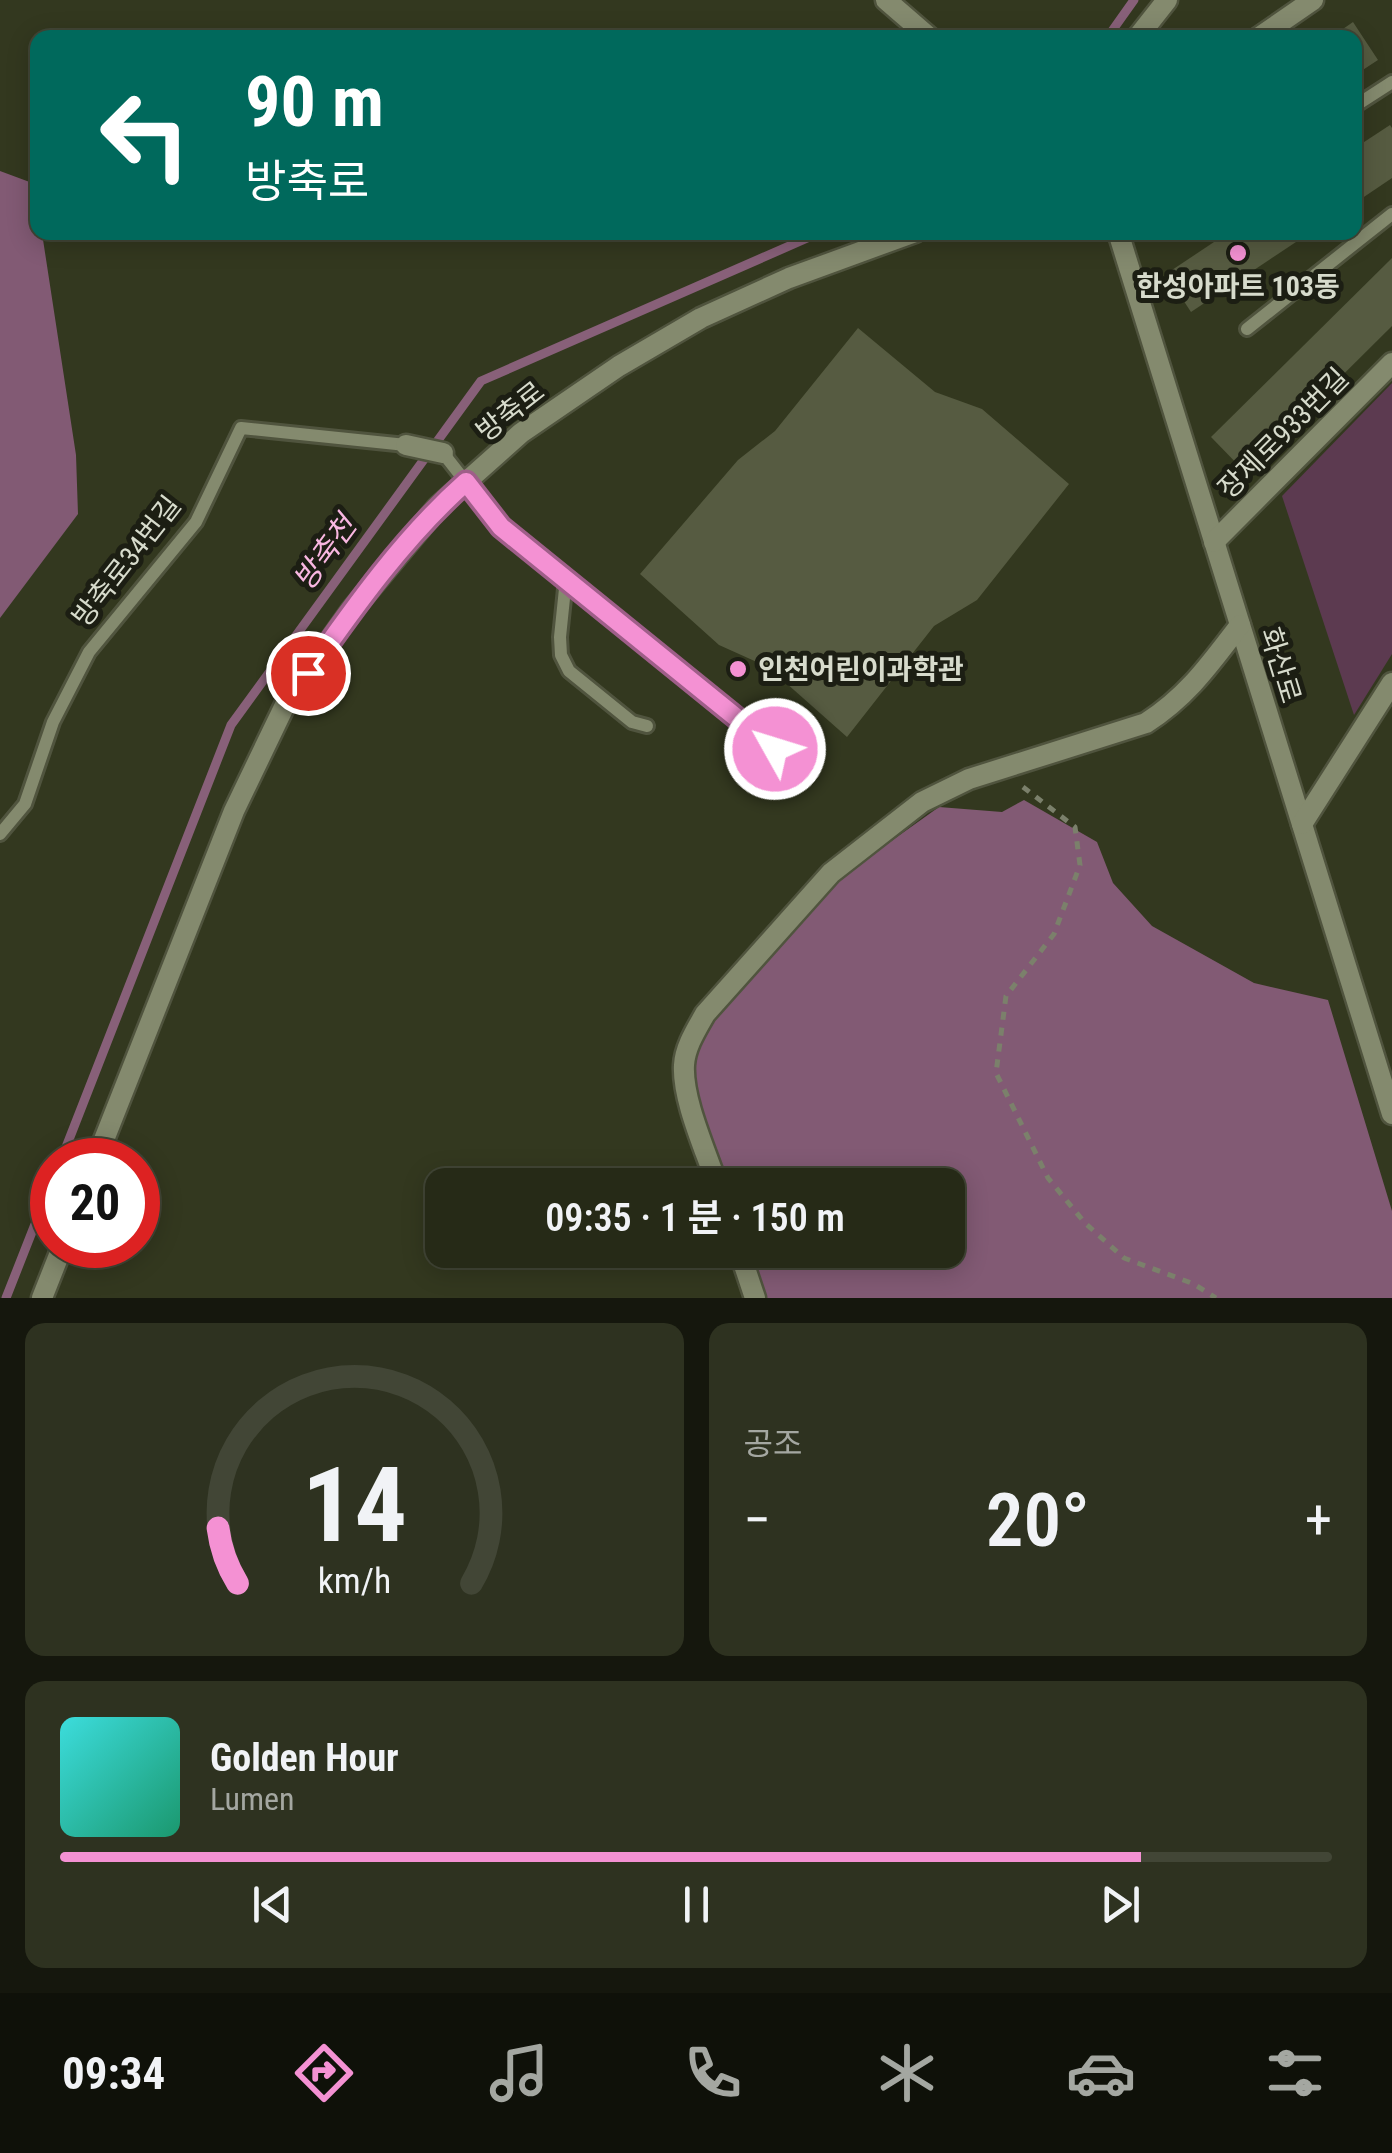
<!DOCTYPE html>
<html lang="ko">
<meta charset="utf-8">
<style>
body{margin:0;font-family:"Roboto Condensed","Noto Sans KR",sans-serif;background:#2e3220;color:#f1f3f6;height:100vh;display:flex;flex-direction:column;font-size:38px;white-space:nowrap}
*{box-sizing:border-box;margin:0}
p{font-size:32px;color:#a4a7a1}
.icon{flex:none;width:55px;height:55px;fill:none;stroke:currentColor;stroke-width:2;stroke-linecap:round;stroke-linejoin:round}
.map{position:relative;height:1298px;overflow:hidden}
.drawer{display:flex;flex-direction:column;gap:25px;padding:25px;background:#15170d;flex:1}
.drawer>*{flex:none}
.top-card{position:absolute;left:30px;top:30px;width:1332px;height:210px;border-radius:20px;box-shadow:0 5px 25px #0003,0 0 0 2px #424636;background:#00695c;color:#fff;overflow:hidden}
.speed{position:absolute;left:30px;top:1138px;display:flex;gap:20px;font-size:50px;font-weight:700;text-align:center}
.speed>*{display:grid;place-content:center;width:130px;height:130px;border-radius:50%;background:#262a17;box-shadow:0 5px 25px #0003,0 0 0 2px #424636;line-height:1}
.speed .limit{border:15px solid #d22;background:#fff;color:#111}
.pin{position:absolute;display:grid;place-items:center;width:85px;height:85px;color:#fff;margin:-42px;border:5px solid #fff;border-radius:50%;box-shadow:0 2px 10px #0007}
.me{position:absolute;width:110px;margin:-55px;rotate:309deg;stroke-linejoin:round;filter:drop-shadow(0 0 8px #0008)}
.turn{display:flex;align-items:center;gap:35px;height:210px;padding:0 50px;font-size:45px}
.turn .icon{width:130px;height:130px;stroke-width:2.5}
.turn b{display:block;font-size:70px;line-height:85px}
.big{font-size:75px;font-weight:600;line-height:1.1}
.drawer .tile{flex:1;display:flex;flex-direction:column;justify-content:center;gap:15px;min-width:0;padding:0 35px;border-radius:20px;background:#2e3220}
.drawer .dial{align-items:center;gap:0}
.dial svg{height:260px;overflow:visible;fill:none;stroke:#424636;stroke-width:7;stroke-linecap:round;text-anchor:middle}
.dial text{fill:#f1f3f6;stroke:none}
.song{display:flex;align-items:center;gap:30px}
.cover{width:120px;height:120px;border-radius:15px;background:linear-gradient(135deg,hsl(180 70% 55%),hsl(160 70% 35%))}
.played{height:10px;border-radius:5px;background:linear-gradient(90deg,#f491d3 85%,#424636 85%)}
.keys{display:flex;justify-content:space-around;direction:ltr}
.heat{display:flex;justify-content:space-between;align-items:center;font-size:55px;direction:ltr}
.drawer .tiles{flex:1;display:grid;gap:25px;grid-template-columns:1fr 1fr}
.tile:last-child{grid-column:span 2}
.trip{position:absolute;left:425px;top:1168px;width:540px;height:100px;border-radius:20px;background:#262a17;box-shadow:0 5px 25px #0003,0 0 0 2px #424636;font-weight:600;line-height:100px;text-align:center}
.dock{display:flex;height:160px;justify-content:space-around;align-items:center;background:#0f1109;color:#a4a7a1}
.dock .icon{width:70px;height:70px}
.dock .current{color:#f491d3}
.dock b{font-size:45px;color:#f1f3f6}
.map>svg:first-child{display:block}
</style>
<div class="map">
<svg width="1392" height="1298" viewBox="0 0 1392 1298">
<rect width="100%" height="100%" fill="#33381f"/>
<path fill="#5c3a50" d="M 1392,383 L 1392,654 L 1354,715 L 1282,496 Z"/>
<g fill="#825a74">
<path d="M 0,171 L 35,184 L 38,232 L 42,233 L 76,455 L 78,514 L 0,618 Z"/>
<path d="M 1024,800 L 1097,842 L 1113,883 L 1152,926 L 1254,983 L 1328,1000 L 1392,1211 L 1392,1298 L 763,1298 L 747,1250 L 948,1250 L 948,1185 L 725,1185 L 696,1100 L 693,1061 L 702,1033 L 838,879 L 939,807 L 1002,812 Z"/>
</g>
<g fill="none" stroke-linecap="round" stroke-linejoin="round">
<g stroke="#886079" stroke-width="9">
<path d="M 1107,38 L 1134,0"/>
<path d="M 61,1160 L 231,725 L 481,381 L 821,232"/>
<path d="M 6,1298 L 52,1181"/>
</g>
</g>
<g fill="#565b41">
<path d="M 1353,22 L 1378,60 L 1355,75 L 1355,38 L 1330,38 Z"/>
<path d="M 1390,125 L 1392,128 L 1392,178 L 1355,203 L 1355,148 Z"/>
<path d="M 1229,232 L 1311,232 L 1191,312 L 1166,274 Z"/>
<path d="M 1392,258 L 1392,326 L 1245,472 L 1211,437 Z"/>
<path d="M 858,328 L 935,392 L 982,409 L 1069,484 L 977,600 L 934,626 L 847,737 L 768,667 L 719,645 L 640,574 L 738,460 L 775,431 Z"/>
</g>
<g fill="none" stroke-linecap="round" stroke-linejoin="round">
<defs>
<g id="service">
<path d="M 1355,106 L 1392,82"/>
<path d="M 1247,329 L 1392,214"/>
<path d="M 443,453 L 501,527 L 775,749"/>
<path d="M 566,579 L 560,637 L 561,655 L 569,671 L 632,722 L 647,726"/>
<path d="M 0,834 L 25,804 L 53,722 L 89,652 L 196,522 L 241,428 L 406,445"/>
</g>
<g id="minor">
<path d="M 886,0 L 930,38"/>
<path d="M 1137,38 L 1167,0"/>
<path d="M 1118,232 L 1392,1114"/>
<path d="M 406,445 L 443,453"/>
<path d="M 1214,542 L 1392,363"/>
<path d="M 1302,824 L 1392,683"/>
<path d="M 717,1185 C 706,1151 682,1100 684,1065 C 685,1047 696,1030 705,1014 L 831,873 L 922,802 L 969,779 L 1146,723 C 1188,696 1210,664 1240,625"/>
<path d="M 739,1250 L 755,1298"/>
</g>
<g id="tertiary">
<path d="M 1258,38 L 1313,0"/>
<path d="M 96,1160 L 234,811 L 285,705 L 352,610 L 438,507 L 521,433 L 619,366 L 701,318 L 789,278 L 915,232"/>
<path d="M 42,1298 L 63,1245"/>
</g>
</defs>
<use href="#service" stroke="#50543e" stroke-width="18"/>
<use href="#minor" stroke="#50543e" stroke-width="25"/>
<use href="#tertiary" stroke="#50543e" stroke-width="25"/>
<path stroke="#7b806b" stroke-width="5" stroke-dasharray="8 8" stroke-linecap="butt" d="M 1023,787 L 1075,827 L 1080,865 L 1054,934 L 1006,996 L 996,1073 L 1048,1178 L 1085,1223 L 1124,1258 L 1194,1284 L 1216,1298"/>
<use href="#service" stroke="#848a6e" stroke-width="12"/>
<use href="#minor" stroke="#848a6e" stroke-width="20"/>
<use href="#tertiary" stroke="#848a6e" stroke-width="20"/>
</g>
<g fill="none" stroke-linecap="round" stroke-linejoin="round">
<defs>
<path id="route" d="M 308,673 C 355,606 404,537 466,482 L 501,527 L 775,749"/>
</defs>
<use href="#route" stroke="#9f5e89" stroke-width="25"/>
<use href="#route" stroke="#f491d3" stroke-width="18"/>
</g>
<g fill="#f491d3" stroke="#1c1e13" stroke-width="4">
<circle cx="1238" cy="253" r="10"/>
<circle cx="738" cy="669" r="10"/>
</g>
<g text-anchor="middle" stroke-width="10" stroke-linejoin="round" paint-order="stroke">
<g font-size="28" font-weight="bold" fill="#d7dbcc" stroke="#1c1e13">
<text x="1238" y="296">한성아파트 103동</text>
<text x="758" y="679" text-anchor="start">인천어린이과학관</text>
</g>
<g font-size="28" fill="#d7dbcc" stroke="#1c1e13">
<text transform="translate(510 411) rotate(-38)" y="10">방축로</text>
<text transform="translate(1283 433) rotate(-45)" y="10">장제로933번길</text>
<text transform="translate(126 561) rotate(-52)" y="10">방축로34번길</text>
<text transform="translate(1281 665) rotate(73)" y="10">화산로</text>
</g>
<g font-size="30" font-style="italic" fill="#f9b7e1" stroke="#1c1e13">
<text transform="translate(325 553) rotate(-54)" y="10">방축천</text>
</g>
</g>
</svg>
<div class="speed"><div class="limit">20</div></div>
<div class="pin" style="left:308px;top:673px;background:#d93025"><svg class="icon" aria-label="arrive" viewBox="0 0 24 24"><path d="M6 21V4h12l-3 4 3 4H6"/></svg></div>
<svg class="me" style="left:775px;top:749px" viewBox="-20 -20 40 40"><circle r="17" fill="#f491d3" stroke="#fff" stroke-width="3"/><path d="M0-11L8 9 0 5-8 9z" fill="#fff"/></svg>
<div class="trip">09:35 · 1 분 · 150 m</div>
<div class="top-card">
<div class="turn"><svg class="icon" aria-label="left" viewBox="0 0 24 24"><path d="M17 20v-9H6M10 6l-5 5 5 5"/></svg><div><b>90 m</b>방축로</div></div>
</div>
</div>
<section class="drawer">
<div class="tiles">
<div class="tile dial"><svg viewBox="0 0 100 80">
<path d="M14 69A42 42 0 1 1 86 69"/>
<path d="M14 69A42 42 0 0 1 8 52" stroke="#f491d3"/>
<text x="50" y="56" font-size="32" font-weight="700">14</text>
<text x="50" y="72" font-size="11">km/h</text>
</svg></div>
<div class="tile"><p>공조</p>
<div class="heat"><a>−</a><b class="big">20°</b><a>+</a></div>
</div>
<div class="tile">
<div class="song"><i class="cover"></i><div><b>Golden Hour</b><p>Lumen</p></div></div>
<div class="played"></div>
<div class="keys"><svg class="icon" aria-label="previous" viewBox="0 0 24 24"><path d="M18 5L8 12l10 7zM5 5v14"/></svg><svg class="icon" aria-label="pause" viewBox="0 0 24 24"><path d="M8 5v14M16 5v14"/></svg><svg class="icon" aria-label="next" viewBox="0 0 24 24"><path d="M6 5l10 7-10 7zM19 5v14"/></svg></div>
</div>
</div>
</section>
<nav class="dock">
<b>09:34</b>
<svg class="icon current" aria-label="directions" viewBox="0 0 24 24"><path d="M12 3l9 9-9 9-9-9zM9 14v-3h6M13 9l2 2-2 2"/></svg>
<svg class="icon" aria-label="music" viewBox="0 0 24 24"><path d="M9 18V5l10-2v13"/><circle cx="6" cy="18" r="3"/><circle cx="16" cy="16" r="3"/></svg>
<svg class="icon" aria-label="phone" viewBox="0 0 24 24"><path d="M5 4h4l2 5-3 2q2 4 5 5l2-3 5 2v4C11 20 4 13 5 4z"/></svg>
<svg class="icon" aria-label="climate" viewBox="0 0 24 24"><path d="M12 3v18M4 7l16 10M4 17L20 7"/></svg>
<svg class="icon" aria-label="car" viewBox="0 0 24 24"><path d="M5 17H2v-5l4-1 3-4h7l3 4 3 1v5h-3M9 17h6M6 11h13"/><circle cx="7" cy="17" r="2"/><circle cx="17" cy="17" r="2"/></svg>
<svg class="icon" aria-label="filters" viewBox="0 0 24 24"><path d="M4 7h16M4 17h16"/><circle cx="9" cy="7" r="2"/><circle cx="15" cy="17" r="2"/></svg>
</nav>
